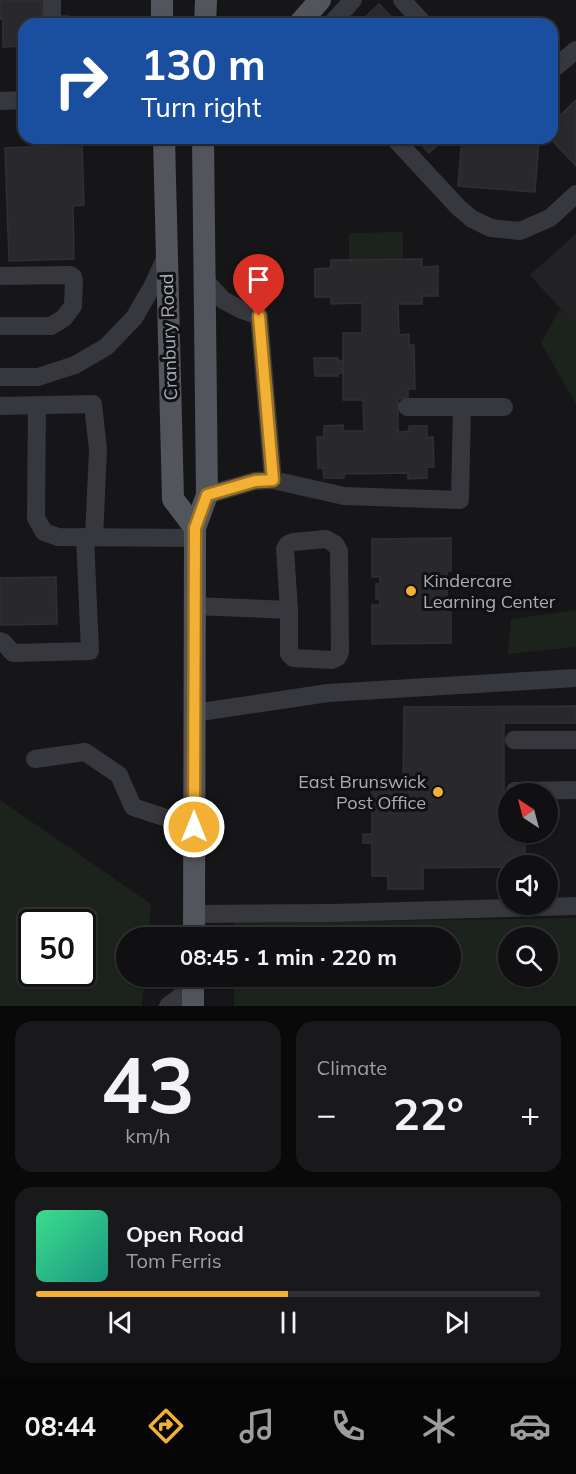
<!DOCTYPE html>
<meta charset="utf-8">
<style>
body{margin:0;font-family:Mulish,sans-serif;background:#19191b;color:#f1f3f6;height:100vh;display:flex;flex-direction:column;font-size:22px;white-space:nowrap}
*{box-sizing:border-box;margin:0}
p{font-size:20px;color:#9c9d9f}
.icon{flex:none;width:33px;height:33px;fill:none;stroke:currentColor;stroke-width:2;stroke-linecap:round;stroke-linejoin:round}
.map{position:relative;height:1006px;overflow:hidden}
.drawer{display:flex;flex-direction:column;gap:15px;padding:15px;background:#09090a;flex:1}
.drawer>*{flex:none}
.banner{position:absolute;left:18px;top:18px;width:540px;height:126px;border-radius:18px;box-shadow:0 2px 4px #0004,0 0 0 2px #303032;background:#1a4fa0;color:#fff;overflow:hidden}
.needle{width:39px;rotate:324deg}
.controls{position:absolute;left:498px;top:783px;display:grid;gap:12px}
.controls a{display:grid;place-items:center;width:60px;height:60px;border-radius:50%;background:#101012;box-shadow:0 2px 4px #0004,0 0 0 2px #303032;font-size:30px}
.speed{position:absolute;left:18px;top:909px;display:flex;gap:12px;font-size:30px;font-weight:700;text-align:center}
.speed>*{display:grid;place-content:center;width:78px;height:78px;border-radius:50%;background:#101012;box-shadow:0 2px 4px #0004,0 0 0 2px #303032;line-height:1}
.speed .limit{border:3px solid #111;border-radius:9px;background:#fff;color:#111}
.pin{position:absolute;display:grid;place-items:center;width:51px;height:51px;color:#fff;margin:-62px -26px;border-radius:50% 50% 50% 0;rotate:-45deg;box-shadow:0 0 6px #0007}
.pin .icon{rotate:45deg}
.me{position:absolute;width:66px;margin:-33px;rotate:0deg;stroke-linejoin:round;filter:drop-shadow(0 0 4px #0008)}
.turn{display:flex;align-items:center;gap:21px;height:126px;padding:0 24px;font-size:27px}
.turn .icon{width:78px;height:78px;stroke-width:2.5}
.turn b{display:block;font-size:42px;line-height:51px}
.big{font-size:45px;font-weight:700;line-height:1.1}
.drawer .card{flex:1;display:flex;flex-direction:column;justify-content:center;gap:9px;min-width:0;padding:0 21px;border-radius:18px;background:#19191b}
.drawer .dial{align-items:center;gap:0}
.dial b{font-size:78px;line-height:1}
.song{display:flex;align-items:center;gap:18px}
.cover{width:72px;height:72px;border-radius:9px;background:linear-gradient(135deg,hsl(150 70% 55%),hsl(170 70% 35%))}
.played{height:6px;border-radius:3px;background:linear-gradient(90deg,#f2b134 50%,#303032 50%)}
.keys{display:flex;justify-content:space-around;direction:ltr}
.heat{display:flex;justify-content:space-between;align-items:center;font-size:33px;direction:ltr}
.drawer .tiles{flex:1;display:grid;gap:15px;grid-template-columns:1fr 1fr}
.card:last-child{grid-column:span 2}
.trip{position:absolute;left:116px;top:927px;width:345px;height:60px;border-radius:30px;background:#101012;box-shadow:0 2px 4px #0004,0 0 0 2px #303032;font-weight:700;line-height:60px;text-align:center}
.tabs{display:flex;height:96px;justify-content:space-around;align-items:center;background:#060607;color:#9c9d9f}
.tabs .icon{width:42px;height:42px}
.tabs .selected{color:#f2b134}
.tabs b{font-size:27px;color:#f1f3f6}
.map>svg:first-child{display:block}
</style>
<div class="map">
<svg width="576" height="1006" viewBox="0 0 576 1006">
<rect width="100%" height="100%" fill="#161618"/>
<path fill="#222225" d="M 576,234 L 576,326 L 530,275 Z"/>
<g fill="#1c231d" fill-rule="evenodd">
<path d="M 403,232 L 403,259 L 349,260 L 349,233 Z"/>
<path d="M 560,309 L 576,326 L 576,404 L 541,343 Z"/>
<path d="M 576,610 L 576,647 L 508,654 L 511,619 Z"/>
<path d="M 0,800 L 151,904 L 148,937 L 126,938 L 126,976 L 145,977 L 142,1006 L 0,1006 ZM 82,922 L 82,974 L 32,974 L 32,922 Z"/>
<path d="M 576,918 L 576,1006 L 234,1006 L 234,977 L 450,976 L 450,938 L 234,937 L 234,923 ZM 508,938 L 548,938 L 548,976 L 508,976 Z"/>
</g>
<g fill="#29292c" stroke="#303034" stroke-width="1.5">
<path d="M 0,0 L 42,0 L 42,16 L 69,16 L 70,24 L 24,24 L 24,46 L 3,47 L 3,19 L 0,19 Z"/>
<path d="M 379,4 L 398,24 L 358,24 Z"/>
<path d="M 576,100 L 576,166 L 550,138 L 552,138 L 552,123 Z"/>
<path d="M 415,138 L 445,138 L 429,153 Z"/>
<path d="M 462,138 L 539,138 L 535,192 L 458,186 Z"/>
<path d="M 82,145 L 84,205 L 73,206 L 74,259 L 9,261 L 5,148 Z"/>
<path d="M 422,259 L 422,267 L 438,266 L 438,296 L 422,296 L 422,304 L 398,304 L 399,335 L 409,334 L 409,345 L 414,345 L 415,389 L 408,389 L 408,398 L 398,399 L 398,432 L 409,431 L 409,426 L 427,426 L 427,438 L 433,437 L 434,467 L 427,467 L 427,478 L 408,479 L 408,473 L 344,474 L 344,478 L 324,478 L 323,468 L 318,468 L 317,437 L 324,437 L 324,426 L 343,425 L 343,431 L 364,431 L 363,400 L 343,400 L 343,333 L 362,333 L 362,303 L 331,304 L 331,297 L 315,297 L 315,269 L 331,268 L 331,260 Z"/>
<path d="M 314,358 L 338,358 L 338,361 L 343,361 L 343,373 L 338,373 L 338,376 L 315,376 Z"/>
<path d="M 451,538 L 451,571 L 447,571 L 447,612 L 451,612 L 451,643 L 372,644 L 372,605 L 380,605 L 380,599 L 376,599 L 376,584 L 380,584 L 380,577 L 372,577 L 372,539 Z"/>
<path d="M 56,577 L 57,624 L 0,625 L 0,578 Z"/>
<path d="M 576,706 L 576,723 L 504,723 L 504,799 L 508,799 L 508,832 L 525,832 L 525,866 L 508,866 L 508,867 L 423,868 L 423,889 L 388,889 L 388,876 L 372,876 L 372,843 L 363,843 L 363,834 L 372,834 L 372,785 L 403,785 L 404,707 Z"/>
</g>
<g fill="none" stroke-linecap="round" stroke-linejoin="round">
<g stroke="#37383d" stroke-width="18">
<path d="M 402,0 L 424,24"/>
<path d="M 52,16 L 52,0"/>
<path d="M 331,24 L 353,0"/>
<path d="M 552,70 L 576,50"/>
<path d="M 0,101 L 24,100"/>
<path d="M 394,138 L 458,207 L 472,219 L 491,228 L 520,231 L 550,218 L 576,194"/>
<path d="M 0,276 L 70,275 L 73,277 L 74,281 L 73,306 L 64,318 L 51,326 L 0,326"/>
<path d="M 204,279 L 223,300 L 240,309 L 259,316 L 273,480"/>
<path d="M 0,377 L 38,377 L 75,365 L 106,347 L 134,318 L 152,287 L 166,257"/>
<path d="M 37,405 L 36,518 L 44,532 L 58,537 L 195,538"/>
<path d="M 0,406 L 93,404 L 98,450 L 94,537"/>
<path d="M 407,407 L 504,407"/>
<path d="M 207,495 L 255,481 L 273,480 L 344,496 L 460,500 L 462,407"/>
<path d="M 326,539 L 335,544 L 339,551 L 340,652 L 338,657 L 332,660 L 293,658 L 289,654 L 289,610 L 285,549 L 288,544 L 293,542 Z"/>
<path d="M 194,606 L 289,610"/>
<path d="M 0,641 L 3,642 L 13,653 L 90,651 L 85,537"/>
<path d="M 194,713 L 328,693 L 576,678"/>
<path d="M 514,740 L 576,740"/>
<path d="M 35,759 L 85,752 L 119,775 L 133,807 L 194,827"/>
<path d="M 515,791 L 576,790"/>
<path d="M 194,914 L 332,913 L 576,906"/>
<path d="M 168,1006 L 193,987"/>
</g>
<g stroke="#53555c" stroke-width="22">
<path d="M 162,0 L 162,24"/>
<path d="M 205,24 L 206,0"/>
<path d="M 299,24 L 320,0"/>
<path d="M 164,138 L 173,499 L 195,528"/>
<path d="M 194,938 L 195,538 L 195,528 L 207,495 L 203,138"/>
<path d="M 193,1006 L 193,976"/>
</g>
</g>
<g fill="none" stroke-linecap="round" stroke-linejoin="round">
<defs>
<path id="route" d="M 194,827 L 195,528 L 207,495 L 255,481 L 273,480 L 259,316"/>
</defs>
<use href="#route" stroke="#9d7322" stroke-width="15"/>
<use href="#route" stroke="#f2b134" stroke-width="10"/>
</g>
<g fill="#f2b134" stroke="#111113" stroke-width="2">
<circle cx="411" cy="591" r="6"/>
<circle cx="438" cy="792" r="6"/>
</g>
<g text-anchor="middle" stroke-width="6" stroke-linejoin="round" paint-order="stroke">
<g font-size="18" fill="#a8adb8" stroke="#111113">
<text transform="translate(169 337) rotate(-92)" y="6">Cranbury Road</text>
</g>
<g font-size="18" fill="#a8adb8" stroke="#111113" text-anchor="start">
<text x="423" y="587">Kindercare<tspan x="423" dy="21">Learning Center</tspan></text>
<text x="426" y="788" text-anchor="end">East Brunswick<tspan x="426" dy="21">Post Office</tspan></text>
</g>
</g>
</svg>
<div class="controls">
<a><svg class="needle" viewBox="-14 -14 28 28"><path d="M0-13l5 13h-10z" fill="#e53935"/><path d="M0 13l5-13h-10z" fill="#9c9d9f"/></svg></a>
<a><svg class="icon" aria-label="sound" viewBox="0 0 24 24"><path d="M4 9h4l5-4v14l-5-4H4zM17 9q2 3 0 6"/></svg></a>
<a><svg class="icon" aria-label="search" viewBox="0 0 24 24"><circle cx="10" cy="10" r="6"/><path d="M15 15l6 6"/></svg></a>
</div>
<div class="speed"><div class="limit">50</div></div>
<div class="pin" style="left:259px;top:316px;background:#d93025"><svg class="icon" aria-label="arrive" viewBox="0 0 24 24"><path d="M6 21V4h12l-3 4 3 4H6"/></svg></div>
<svg class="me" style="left:194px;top:827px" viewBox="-20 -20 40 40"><circle r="17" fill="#f2b134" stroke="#fff" stroke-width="3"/><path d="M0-11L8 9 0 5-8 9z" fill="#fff"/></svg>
<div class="trip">08:45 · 1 min · 220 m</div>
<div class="banner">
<div class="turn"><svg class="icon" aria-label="right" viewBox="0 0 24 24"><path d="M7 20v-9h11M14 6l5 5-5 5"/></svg><div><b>130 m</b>Turn right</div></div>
</div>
</div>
<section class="drawer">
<div class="tiles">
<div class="card dial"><b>43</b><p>km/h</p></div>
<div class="card"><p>Climate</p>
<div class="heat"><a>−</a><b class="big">22°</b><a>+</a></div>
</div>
<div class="card">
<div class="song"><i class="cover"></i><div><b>Open Road</b><p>Tom Ferris</p></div></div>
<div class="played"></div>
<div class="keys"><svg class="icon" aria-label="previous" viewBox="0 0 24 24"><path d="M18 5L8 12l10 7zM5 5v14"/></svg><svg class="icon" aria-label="pause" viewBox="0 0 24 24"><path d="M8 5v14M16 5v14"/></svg><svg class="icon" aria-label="next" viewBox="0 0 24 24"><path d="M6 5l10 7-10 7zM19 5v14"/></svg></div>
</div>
</div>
</section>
<nav class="tabs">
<b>08:44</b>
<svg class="icon selected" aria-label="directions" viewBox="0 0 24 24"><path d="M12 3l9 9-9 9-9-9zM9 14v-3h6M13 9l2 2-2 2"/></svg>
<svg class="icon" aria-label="music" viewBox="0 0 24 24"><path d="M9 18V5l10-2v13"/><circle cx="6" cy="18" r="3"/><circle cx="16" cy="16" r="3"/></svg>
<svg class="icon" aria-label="phone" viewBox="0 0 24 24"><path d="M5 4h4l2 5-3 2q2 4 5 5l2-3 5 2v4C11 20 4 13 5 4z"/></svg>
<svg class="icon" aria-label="climate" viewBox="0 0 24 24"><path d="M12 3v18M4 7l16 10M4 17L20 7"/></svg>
<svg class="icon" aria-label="car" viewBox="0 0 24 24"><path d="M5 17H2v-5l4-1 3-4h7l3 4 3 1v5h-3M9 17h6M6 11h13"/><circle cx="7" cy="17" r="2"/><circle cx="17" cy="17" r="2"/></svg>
</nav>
